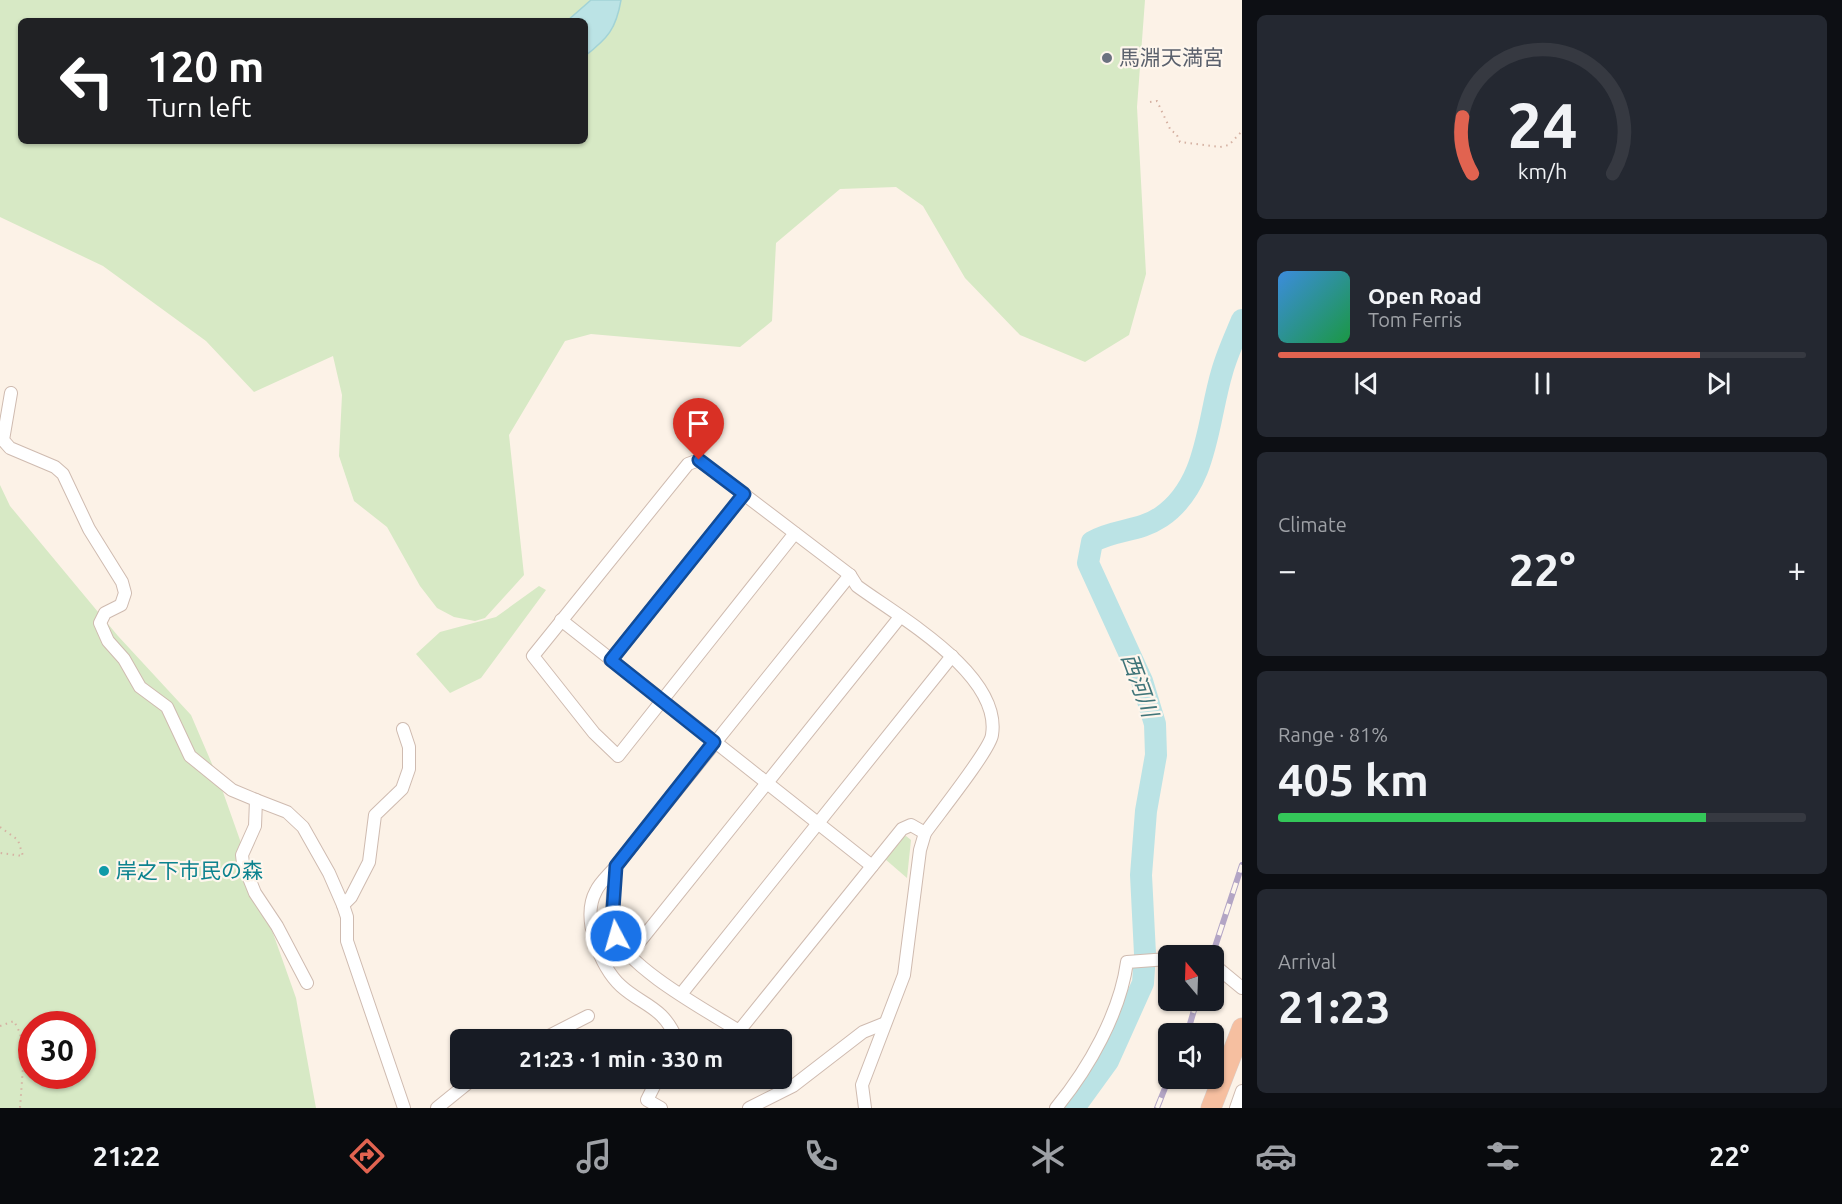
<!DOCTYPE html>
<meta charset="utf-8">
<style>
body{margin:0;font-family:Ubuntu,"Noto Sans JP",sans-serif;background:#242831;color:#f1f3f6;height:100vh;display:flex;flex-direction:column;font-size:22px;white-space:nowrap}
*{box-sizing:border-box;margin:0}
p{font-size:20px;color:#9ea1a6}
.icon{flex:none;width:33px;height:33px;fill:none;stroke:currentColor;stroke-width:2;stroke-linecap:round;stroke-linejoin:round}
.map{position:relative;flex:1;overflow:hidden}
.panel{display:flex;flex-direction:column;gap:15px;padding:15px;background:#0d0f14;width:600px}
.panel>*{flex:none}
.hud{position:absolute;left:18px;top:18px;width:570px;height:126px;border-radius:9px;box-shadow:0 2px 4px #0004;background:#202124;color:#fff;overflow:hidden}
.needle{width:39px;rotate:341deg}
.fabs{position:absolute;left:1158px;top:945px;display:grid;gap:12px}
.fabs a{display:grid;place-items:center;width:66px;height:66px;border-radius:9px;background:#171b24;box-shadow:0 2px 4px #0004;font-size:30px}
.speed{position:absolute;left:18px;top:1011px;display:flex;gap:12px;font-size:30px;font-weight:700;text-align:center}
.speed>*{display:grid;place-content:center;width:78px;height:78px;border-radius:50%;background:#171b24;box-shadow:0 2px 4px #0004;line-height:1}
.speed .limit{border:9px solid #d22;background:#fff;color:#111}
.pin{position:absolute;display:grid;place-items:center;width:51px;height:51px;color:#fff;margin:-62px -26px;border-radius:50% 50% 50% 0;rotate:-45deg;box-shadow:0 0 6px #0007}
.pin .icon{rotate:45deg}
.me{position:absolute;width:66px;margin:-33px;rotate:354deg;stroke-linejoin:round;filter:drop-shadow(0 0 4px #0008)}
.turn{display:flex;align-items:center;gap:21px;height:126px;padding:0 30px;font-size:27px}
.turn .icon{width:78px;height:78px;stroke-width:2.5}
.turn b{display:block;font-size:42px;line-height:51px}
.big{font-size:45px;font-weight:700;line-height:1.1}
.panel .tile{flex:1;display:flex;flex-direction:column;justify-content:center;gap:9px;min-width:0;padding:0 21px;border-radius:9px;background:#242831}
.panel .dial{align-items:center;gap:0}
.dial svg{height:156px;overflow:visible;fill:none;stroke:#363941;stroke-width:7;stroke-linecap:round;text-anchor:middle}
.dial text{fill:#f1f3f6;stroke:none}
.song{display:flex;align-items:center;gap:18px}
.cover{width:72px;height:72px;border-radius:9px;background:linear-gradient(135deg,hsl(210 70% 55%),hsl(140 70% 35%))}
.played{height:6px;border-radius:3px;background:linear-gradient(90deg,#e16350 80%,#363941 80%)}
.keys{display:flex;justify-content:space-around;direction:ltr}
.heat{display:flex;justify-content:space-between;align-items:center;font-size:33px;direction:ltr}
.charge{height:9px;border-radius:4px;background:linear-gradient(90deg,#34c759 81%,#363941 0)}
.trip{position:absolute;left:450px;top:1029px;width:342px;height:60px;border-radius:9px;background:#171b24;box-shadow:0 2px 4px #0004;font-weight:700;line-height:60px;text-align:center}
.menu{display:flex;height:96px;justify-content:space-around;align-items:center;background:#090b0e;color:#9ea1a6}
.menu .icon{width:42px;height:42px}
.menu .active{color:#e16350}
.menu b{font-size:27px;color:#f1f3f6}
main{display:flex;flex:1;min-height:0}
.map>svg:first-child{display:block}
</style>
<main>
<div class="map">
<svg width="1242" height="1108" viewBox="0 0 1242 1108">
<rect width="100%" height="100%" fill="#fcf2e7"/>
<g fill="#d7e9c5" fill-rule="evenodd">
<path d="M 0,0 L 1145,0 L 1137,107 L 1146,274 L 1129,335 L 1085,362 L 1020,335 L 965,278 L 923,206 L 896,187 L 840,189 L 776,243 L 772,321 L 740,347 L 591,334 L 565,341 L 509,435 L 524,575 L 485,618 L 475,621 L 454,617 L 437,608 L 420,586 L 387,527 L 354,501 L 339,456 L 342,395 L 333,356 L 254,392 L 206,341 L 103,266 L 0,217 ZM 21,21 L 585,21 L 585,141 L 21,141 Z"/>
<path d="M 0,485 L 10,506 L 118,636 L 191,715 L 218,778 L 296,998 L 316,1108 L 0,1108 ZM 32,1024 L 82,1024 L 82,1076 L 32,1076 Z"/>
<path d="M 539,586 L 546,590 L 481,678 L 450,693 L 416,654 L 440,632 L 496,617 Z"/>
<path d="M 906,836 L 911,840 L 907,878 L 885,859 L 903,837 Z"/>
</g>
<path fill="#bbe3e5" stroke="#a2d3d6" stroke-width="1.5" d="M 591,0 L 621,0 C 616,29 608,38 585,56 L 585,21 L 567,21 Z"/>
<g fill="none" stroke-linecap="round" stroke-linejoin="round">
<path stroke="#bbe3e5" stroke-width="22" d="M 1074,1108 L 1108,1061 L 1143,983 L 1145,954 L 1141,875 L 1146,811 L 1156,755 L 1155,724 L 1142,681 L 1088,563 L 1092,542 C 1114,529 1139,532 1161,517 C 1208,485 1207,422 1222,372 C 1227,354 1235,337 1242,320"/>
<defs>
<g id="minor">
<path d="M 11,393 L 3,440 L 10,448 L 55,467 L 63,474 L 89,529 L 122,582 L 125,593 L 121,605 L 105,613 L 100,623 L 108,641 L 124,659 L 140,687 L 167,707 L 190,756 L 232,790 L 256,800 L 255,826 L 242,855 L 243,863 L 255,893 L 277,926 L 307,983"/>
<path d="M 795,533 L 618,756 L 594,733 L 533,656 L 688,464 L 699,460 L 850,575 L 857,586 C 899,617 1002,674 992,735 C 990,750 937,816 925,833 L 920,850 L 904,975 L 862,1085 L 865,1108"/>
<path d="M 561,620 L 872,866"/>
<path d="M 611,660 L 744,494"/>
<path d="M 256,800 L 287,812 L 303,827 L 329,873 L 343,905 L 347,917 L 347,941 L 404,1108"/>
<path d="M 616,866 L 850,575"/>
<path d="M 343,905 L 351,897 L 369,862 L 375,815 L 402,789 L 409,769 L 409,747 L 403,729"/>
<path d="M 627,953 L 633,950 L 900,617"/>
<path d="M 1214,965 L 1242,988"/>
<path d="M 682,993 L 952,656"/>
<path d="M 541,1040 L 588,1016"/>
<path d="M 677,1040 C 663,1006 643,1006 621,986 C 600,967 581,918 596,891 C 600,882 610,874 616,866 C 614,888 609,913 616,935 C 626,967 709,1012 739,1031 L 902,829 L 911,825 L 925,833"/>
<path d="M 658,1078 L 647,1100 L 661,1108"/>
<path d="M 437,1108 L 474,1078"/>
<path d="M 749,1108 L 793,1086 L 863,1032 L 883,1024"/>
<path d="M 1056,1108 C 1089,1068 1120,1013 1127,962 L 1168,959"/>
<path d="M 1236,1108 L 1242,1091"/>
</g>
<path id="trunk" d="M 1211,1108 L 1242,1028"/>
</defs>
<use href="#minor" stroke="#cfbbb0" stroke-width="14"/>
<use href="#trunk" stroke="#d8d0cd" stroke-width="21"/>
<g stroke="#d5b1a2" stroke-width="2" stroke-dasharray="1.5 4.5" stroke-linecap="butt">
<path d="M 1150,102 L 1157,101 L 1171,131 L 1176,133 L 1180,142 L 1220,147 L 1229,145 L 1242,131"/>
<path d="M 0,827 L 18,840 L 23,856 L 0,853"/>
<path d="M 0,1026 L 14,1021 L 20,1033 L 24,1054 L 20,1108"/>
</g>
<use href="#minor" stroke="#fff" stroke-width="12"/>
<use href="#trunk" stroke="#f6bfa0" stroke-width="20"/>
<defs>
<g id="rail">
<path d="M 1212,956 L 1242,865"/>
<path d="M 1187,1034 L 1197,1000"/>
<path d="M 1157,1108 L 1169,1078"/>
</g>
</defs>
<use href="#rail" stroke="#b3a5c5" stroke-width="6"/>
<use href="#rail" stroke="#fef6ed" stroke-width="4" stroke-dasharray="11" stroke-linecap="butt"/>
</g>
<g fill="none" stroke-linecap="round" stroke-linejoin="round">
<defs>
<path id="route" d="M 616,936 L 613,909 L 616,866 L 714,742 L 611,660 L 744,494 L 699,460"/>
</defs>
<use href="#route" stroke="#114b97" stroke-width="15"/>
<use href="#route" stroke="#1a73e8" stroke-width="10"/>
</g>
<circle fill="#6b7280" stroke="#fef6ed" stroke-width="2" cx="1107" cy="58" r="6"/>
<circle fill="#0f9aa8" stroke="#fef6ed" stroke-width="2" cx="104" cy="871" r="6"/>
<g text-anchor="middle" stroke-width="4.5" stroke-linejoin="round" paint-order="stroke">
<g font-size="21" fill="#5b616d" stroke="#fef6ed" text-anchor="start">
<text x="1119" y="65">馬淵天満宮</text>
</g>
<g font-size="21" fill="#0d838f" stroke="#fef6ed" text-anchor="start">
<text x="116" y="878">岸之下市民の森</text>
</g>
<g font-size="22" font-style="italic" fill="#407579" stroke="#fef6ed">
<text transform="translate(1140 685) rotate(70)" y="8">西河川</text>
</g>
</g>
</svg>
<div class="fabs">
<a><svg class="needle" viewBox="-14 -14 28 28"><path d="M0-13l5 13h-10z" fill="#e53935"/><path d="M0 13l5-13h-10z" fill="#9ea1a6"/></svg></a>
<a><svg class="icon" aria-label="sound" viewBox="0 0 24 24"><path d="M4 9h4l5-4v14l-5-4H4zM17 9q2 3 0 6"/></svg></a>
</div>
<div class="speed"><div class="limit">30</div></div>
<div class="pin" style="left:699px;top:460px;background:#d93025"><svg class="icon" aria-label="arrive" viewBox="0 0 24 24"><path d="M6 21V4h12l-3 4 3 4H6"/></svg></div>
<svg class="me" style="left:616px;top:936px" viewBox="-20 -20 40 40"><circle r="17" fill="#1a73e8" stroke="#fff" stroke-width="3"/><path d="M0-11L8 9 0 5-8 9z" fill="#fff"/></svg>
<div class="trip">21:23 · 1 min · 330 m</div>
<div class="hud">
<div class="turn"><svg class="icon" aria-label="left" viewBox="0 0 24 24"><path d="M17 20v-9H6M10 6l-5 5 5 5"/></svg><div><b>120 m</b>Turn left</div></div>
</div>
</div>
<section class="panel">
<div class="tile dial"><svg viewBox="0 0 100 80">
<path d="M14 69A42 42 0 1 1 86 69"/>
<path d="M14 69A42 42 0 0 1 9 40" stroke="#e16350"/>
<text x="50" y="56" font-size="32" font-weight="700">24</text>
<text x="50" y="72" font-size="11">km/h</text>
</svg></div>
<div class="tile">
<div class="song"><i class="cover"></i><div><b>Open Road</b><p>Tom Ferris</p></div></div>
<div class="played"></div>
<div class="keys"><svg class="icon" aria-label="previous" viewBox="0 0 24 24"><path d="M18 5L8 12l10 7zM5 5v14"/></svg><svg class="icon" aria-label="pause" viewBox="0 0 24 24"><path d="M8 5v14M16 5v14"/></svg><svg class="icon" aria-label="next" viewBox="0 0 24 24"><path d="M6 5l10 7-10 7zM19 5v14"/></svg></div>
</div>
<div class="tile"><p>Climate</p>
<div class="heat"><a>−</a><b class="big">22°</b><a>+</a></div>
</div>
<div class="tile"><p>Range · 81%</p><b class="big">405 km</b><div class="charge"></div></div>
<div class="tile"><p>Arrival</p><b class="big">21:23</b></div>
</section>
</main>
<nav class="menu">
<b>21:22</b>
<svg class="icon active" aria-label="directions" viewBox="0 0 24 24"><path d="M12 3l9 9-9 9-9-9zM9 14v-3h6M13 9l2 2-2 2"/></svg>
<svg class="icon" aria-label="music" viewBox="0 0 24 24"><path d="M9 18V5l10-2v13"/><circle cx="6" cy="18" r="3"/><circle cx="16" cy="16" r="3"/></svg>
<svg class="icon" aria-label="phone" viewBox="0 0 24 24"><path d="M5 4h4l2 5-3 2q2 4 5 5l2-3 5 2v4C11 20 4 13 5 4z"/></svg>
<svg class="icon" aria-label="climate" viewBox="0 0 24 24"><path d="M12 3v18M4 7l16 10M4 17L20 7"/></svg>
<svg class="icon" aria-label="car" viewBox="0 0 24 24"><path d="M5 17H2v-5l4-1 3-4h7l3 4 3 1v5h-3M9 17h6M6 11h13"/><circle cx="7" cy="17" r="2"/><circle cx="17" cy="17" r="2"/></svg>
<svg class="icon" aria-label="filters" viewBox="0 0 24 24"><path d="M4 7h16M4 17h16"/><circle cx="9" cy="7" r="2"/><circle cx="15" cy="17" r="2"/></svg>
<b>22°</b>
</nav>
